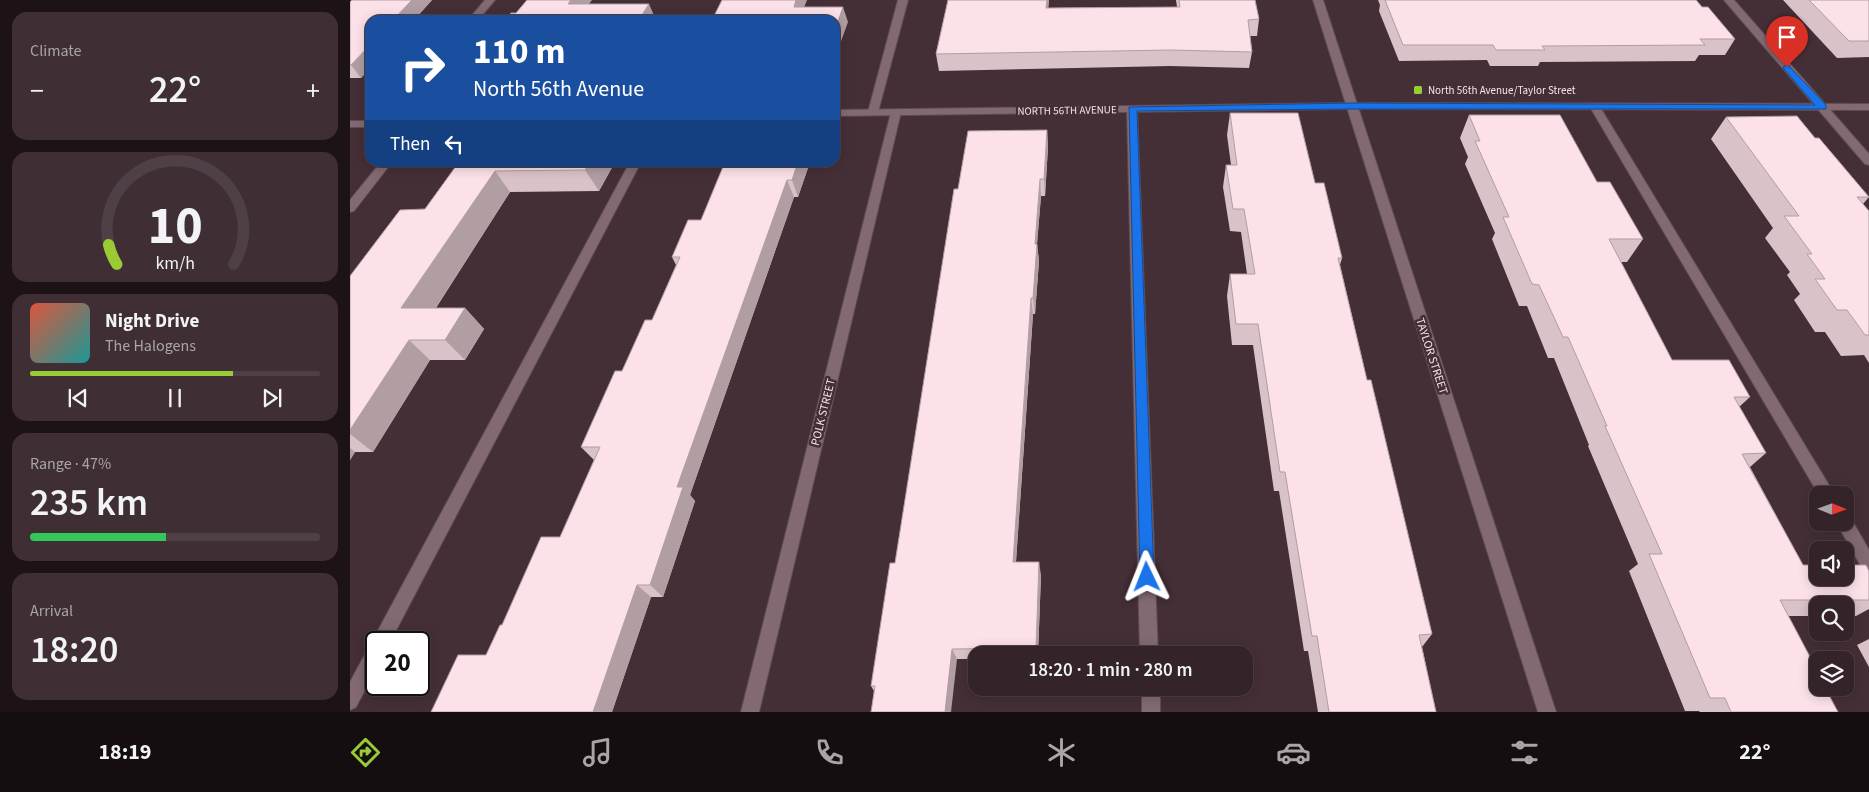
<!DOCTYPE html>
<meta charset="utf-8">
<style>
body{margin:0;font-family:"Source Sans 3",sans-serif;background:#3f2f35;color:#f1f3f6;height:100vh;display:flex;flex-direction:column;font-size:19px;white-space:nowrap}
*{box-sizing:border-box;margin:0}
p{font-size:16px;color:#a9a4a8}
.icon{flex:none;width:28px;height:28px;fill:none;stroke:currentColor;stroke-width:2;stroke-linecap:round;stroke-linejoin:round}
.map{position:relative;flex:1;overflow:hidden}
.sheet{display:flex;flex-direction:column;gap:12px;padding:12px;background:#1d1317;width:350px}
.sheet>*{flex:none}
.banner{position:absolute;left:15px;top:15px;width:475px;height:152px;border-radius:15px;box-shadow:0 2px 12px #0003,0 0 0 1px #4e4046;background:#1a4fa0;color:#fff;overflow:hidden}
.needle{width:32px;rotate:91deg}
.tools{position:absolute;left:1459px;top:486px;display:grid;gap:10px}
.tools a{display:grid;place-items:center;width:45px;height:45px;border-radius:10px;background:#342329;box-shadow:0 2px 12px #0003,0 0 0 1px #4e4046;font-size:25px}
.speed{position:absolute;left:15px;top:631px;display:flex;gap:10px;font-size:25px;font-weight:700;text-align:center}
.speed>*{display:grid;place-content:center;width:65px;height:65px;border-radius:50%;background:#342329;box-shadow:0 2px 12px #0003,0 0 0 1px #4e4046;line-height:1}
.speed .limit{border:2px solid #111;border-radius:8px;background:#fff;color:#111}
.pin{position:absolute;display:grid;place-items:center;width:42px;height:42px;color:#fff;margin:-51px -21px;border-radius:50% 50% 50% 0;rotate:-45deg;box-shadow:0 0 5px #0007}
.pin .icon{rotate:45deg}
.me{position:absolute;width:55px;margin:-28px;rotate:358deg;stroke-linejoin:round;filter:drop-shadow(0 0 4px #0008)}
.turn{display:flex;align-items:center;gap:18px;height:105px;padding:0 25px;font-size:22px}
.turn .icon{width:65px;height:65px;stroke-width:2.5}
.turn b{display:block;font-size:35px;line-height:42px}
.then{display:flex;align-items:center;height:48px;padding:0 25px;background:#0003;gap:10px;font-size:19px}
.big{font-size:38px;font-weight:600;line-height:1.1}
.sheet .card{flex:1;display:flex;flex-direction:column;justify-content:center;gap:8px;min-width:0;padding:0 18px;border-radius:15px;background:#3f2f35}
.sheet .dial{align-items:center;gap:0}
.dial svg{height:130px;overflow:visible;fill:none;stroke:#4e4046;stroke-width:7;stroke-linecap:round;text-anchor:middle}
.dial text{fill:#f1f3f6;stroke:none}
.song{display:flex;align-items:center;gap:15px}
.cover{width:60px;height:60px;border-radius:8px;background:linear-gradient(135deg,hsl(10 70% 55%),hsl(180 70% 35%))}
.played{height:5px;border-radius:2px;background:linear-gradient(90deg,#9acb34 70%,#4e4046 70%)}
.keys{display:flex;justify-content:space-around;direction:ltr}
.heat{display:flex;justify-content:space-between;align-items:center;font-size:28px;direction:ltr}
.charge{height:8px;border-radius:4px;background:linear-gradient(90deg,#34c759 47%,#4e4046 0)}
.trip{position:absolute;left:618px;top:646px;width:285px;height:50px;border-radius:15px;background:#342329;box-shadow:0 2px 12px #0003,0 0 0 1px #4e4046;font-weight:600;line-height:50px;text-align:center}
.tabs{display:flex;height:80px;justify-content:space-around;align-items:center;background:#150e10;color:#a9a4a8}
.tabs .icon{width:35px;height:35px}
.tabs .on{color:#9acb34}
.tabs b{font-size:22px;color:#f1f3f6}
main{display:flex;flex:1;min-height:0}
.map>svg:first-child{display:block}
</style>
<main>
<section class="sheet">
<div class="card"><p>Climate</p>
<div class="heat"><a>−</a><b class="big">22°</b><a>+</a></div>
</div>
<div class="card dial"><svg viewBox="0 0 100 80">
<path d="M14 69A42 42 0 1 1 86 69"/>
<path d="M14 69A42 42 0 0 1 9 57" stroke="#9acb34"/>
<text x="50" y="56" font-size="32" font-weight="700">10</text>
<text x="50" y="72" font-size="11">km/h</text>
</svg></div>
<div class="card">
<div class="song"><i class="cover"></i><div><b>Night Drive</b><p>The Halogens</p></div></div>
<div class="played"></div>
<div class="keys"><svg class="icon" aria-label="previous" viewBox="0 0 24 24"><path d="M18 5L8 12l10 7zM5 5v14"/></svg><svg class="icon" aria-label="pause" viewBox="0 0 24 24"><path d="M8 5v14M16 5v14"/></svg><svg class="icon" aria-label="next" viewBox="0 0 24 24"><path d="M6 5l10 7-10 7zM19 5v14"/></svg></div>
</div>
<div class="card"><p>Range · 47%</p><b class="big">235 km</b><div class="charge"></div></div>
<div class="card"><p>Arrival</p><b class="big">18:20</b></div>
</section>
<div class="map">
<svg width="1519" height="712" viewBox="0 0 1519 712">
<rect width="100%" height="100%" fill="#452f37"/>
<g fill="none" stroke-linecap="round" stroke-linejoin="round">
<defs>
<g id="service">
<path d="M 1245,104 L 1250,107 L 1485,495 L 1469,495 L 1240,107 Z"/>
<path d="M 782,106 L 787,109 L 808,655 L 790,655 L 777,109 Z"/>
<path d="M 280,162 L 291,162 L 40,642 L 26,642 L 26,669 L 6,707 L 0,710 L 0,682 L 20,645 L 23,644 L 25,636 Z"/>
<path d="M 1495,515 L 1500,517 L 1519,550 L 1519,573 L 1513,570 L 1486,522 L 1495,522 Z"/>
<rect x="792" y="688" width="18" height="24"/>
</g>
<g id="minor">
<path d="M 135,0 L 145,0 L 128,20 L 118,20 Z"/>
<path d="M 548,0 L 558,0 L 528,112 L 523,115 L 518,112 Z"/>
<path d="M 963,0 L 973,0 L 1206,712 L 1188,712 Z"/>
<path d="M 1374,0 L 1384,0 L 1519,154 L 1519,165 L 1515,164 Z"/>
<path d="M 546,109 L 551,112 L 409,712 L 391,712 L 541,112 Z"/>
<path d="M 31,162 L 42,162 L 4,211 L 0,212 L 0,200 Z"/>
</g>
<g id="tertiary">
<path d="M 1001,103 L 1519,104 L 1519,110 L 1001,109 L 485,116 L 485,110 Z"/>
<rect x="0" y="121" width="20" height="6"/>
</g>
</defs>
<use href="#service" stroke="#5f4d53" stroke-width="2"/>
<use href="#minor" stroke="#5f4d53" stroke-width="2"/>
<use href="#tertiary" stroke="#5f4d53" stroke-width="2"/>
<use href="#service" fill="#836a72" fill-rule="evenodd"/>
<use href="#minor" fill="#836a72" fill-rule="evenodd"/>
<use href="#tertiary" fill="#836a72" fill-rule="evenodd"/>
</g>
<g fill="#d9c2c8">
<path d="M 82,0 L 64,20 L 20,20 L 20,68 L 11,78 L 0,78 L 0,2 Z"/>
<path d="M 598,0 L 699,0 L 698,8 L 827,7 L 826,0 L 905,0 L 909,19 L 907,36 L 900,36 L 902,52 L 899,68 L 820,66 L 589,71 L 586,54 Z"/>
<path d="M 1028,0 L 1346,0 L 1352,7 L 1385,39 L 1375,55 L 1349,55 L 1345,61 L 1190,62 L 1188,66 L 1140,66 L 1137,60 L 1049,61 L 1029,11 L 1030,5 Z"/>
<path d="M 1433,0 L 1519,0 L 1519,57 L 1487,58 Z"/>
<path d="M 880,113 L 965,183 L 992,258 L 990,265 L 1017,380 L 1082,634 L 1072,647 L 1086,712 L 968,712 L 958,651 L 954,651 L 929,491 L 924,491 L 903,345 L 882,345 L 877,296 L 880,274 L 897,274 L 891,232 L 880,231 L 873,187 L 876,165 L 881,165 L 877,135 Z"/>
<path d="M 1119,115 L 1247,182 L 1293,239 L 1277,262 L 1271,262 L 1322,360 L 1400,397 L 1389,407 L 1416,453 L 1400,467 L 1453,565 L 1519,571 L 1519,609 L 1506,616 L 1495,616 L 1495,605 L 1468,605 L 1468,616 L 1438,616 L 1488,712 L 1350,712 L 1349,711 L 1335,711 L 1279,571 L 1288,564 L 1238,446 L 1239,445 L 1204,358 L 1198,358 L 1177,306 L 1169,306 L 1142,239 L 1145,233 L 1115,164 L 1118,157 L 1110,138 Z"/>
<path d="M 1376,117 L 1465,138 L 1519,197 L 1513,204 L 1519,211 L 1519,363 L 1514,355 L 1491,356 L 1475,332 L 1465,332 L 1444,300 L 1450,294 L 1437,275 L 1440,272 L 1415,238 L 1423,228 L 1361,139 Z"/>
<path d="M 697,130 L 698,147 L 695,196 L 691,196 L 687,244 L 689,261 L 685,314 L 683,314 L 666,562 L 691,575 L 688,655 L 626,655 L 626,659 L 607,659 L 524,691 L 521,686 L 545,563 L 608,189 Z"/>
<path d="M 109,162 L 265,162 L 249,191 L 160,192 L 86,308 L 115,308 L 134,329 L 115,360 L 80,360 L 23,452 L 5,452 L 0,460 L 0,276 L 75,209 Z"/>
<path d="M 375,162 L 460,162 L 448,197 L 444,197 L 340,495 L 345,501 L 313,597 L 301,597 L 262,712 L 81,712 L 136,655 L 152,625 L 210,537 L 244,460 L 231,447 L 272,371 L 302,320 L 326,265 L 322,257 L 351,220 Z"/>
<path d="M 1519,639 L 1519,667 L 1507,645 Z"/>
</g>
<g fill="#b09ea3">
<path d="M 62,0 L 82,0 L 64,20 L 43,20 Z"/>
<path d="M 221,0 L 242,0 L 227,20 L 218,4 Z"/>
<path d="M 446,0 L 457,0 L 449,20 L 444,7 Z"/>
<path d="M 697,0 L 699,0 L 697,24 L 696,8 Z"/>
<path d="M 299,4 L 306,20 L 289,20 Z"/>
<path d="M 493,7 L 498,22 L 485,58 L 485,30 Z"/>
<path d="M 20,45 L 20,68 L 11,78 L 1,65 Z"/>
<path d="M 697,130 L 698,147 L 695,196 L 694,179 Z"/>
<path d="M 240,162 L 265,162 L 249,191 L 235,170 Z"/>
<path d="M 448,162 L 460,162 L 448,197 L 442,180 Z"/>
<path d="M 145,171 L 160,192 L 72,329 L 51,308 Z"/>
<path d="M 690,179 L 691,196 L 687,244 L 689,261 L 685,314 L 683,298 L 685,244 Z"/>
<path d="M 437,180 L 444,197 L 340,495 L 345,501 L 313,597 L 300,585 L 327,487 Z"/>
<path d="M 681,298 L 683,314 L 665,575 L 663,562 Z"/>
<path d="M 115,308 L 134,329 L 115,360 L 95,340 Z"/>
<path d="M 59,340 L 80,360 L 23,452 L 0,434 L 0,430 Z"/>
<path d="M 0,448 L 5,452 L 0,460 Z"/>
<path d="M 689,562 L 691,575 L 688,655 L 687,655 L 686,648 Z"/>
<path d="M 287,585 L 301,597 L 262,712 L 243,712 Z"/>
<path d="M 602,649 L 607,659 L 601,712 L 595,712 Z"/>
</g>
<g fill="#fce1e9" stroke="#b09ea3">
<path d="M 2,0 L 62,0 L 43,20 L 20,20 L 20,45 L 1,65 L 0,65 L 0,2 Z"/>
<path d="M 177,0 L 221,0 L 218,4 L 299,4 L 289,20 L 155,20 L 161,13 L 166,13 Z"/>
<path d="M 372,0 L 446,0 L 444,7 L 493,7 L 485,30 L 485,20 L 362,20 Z"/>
<path d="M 598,0 L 697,0 L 696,8 L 830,7 L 829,0 L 905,0 L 909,19 L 898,20 L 902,52 L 821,50 L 586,54 Z"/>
<path d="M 1035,0 L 1346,0 L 1352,7 L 1358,7 L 1385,39 L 1350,39 L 1355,45 L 1192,46 L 1195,50 L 1146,50 L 1143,45 L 1053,45 Z"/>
<path d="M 1459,0 L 1519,0 L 1519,41 L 1499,41 Z"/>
<path d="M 880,113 L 948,113 L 965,183 L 974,183 L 992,258 L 988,258 L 1017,380 L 1021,380 L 1082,634 L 1069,635 L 1086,712 L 979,712 L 967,636 L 962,636 L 935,472 L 930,472 L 908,324 L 886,324 L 880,274 L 905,274 L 894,209 L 883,209 L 876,165 L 887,165 Z"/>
<path d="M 1119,115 L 1210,115 L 1247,182 L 1260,182 L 1293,239 L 1259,239 L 1322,360 L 1379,360 L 1400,397 L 1384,397 L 1416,453 L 1392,454 L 1453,565 L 1468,565 L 1468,578 L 1495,578 L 1495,565 L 1516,565 L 1519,571 L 1519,600 L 1430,600 L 1468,672 L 1468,688 L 1475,688 L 1488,712 L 1381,712 L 1375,698 L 1360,698 L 1299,554 L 1312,554 L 1255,426 L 1257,426 L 1218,337 L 1213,337 L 1189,285 L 1182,284 L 1153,217 L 1159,217 L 1125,141 L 1130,141 Z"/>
<path d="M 1447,116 L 1465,138 L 1469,138 L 1519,197 L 1507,197 L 1519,211 L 1519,335 L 1515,335 L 1497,310 L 1487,310 L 1465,279 L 1475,279 L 1457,254 L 1462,254 L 1434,216 L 1449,216 L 1376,117 Z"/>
<path d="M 697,130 L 694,179 L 690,179 L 685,244 L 687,244 L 683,298 L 681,298 L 663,562 L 689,562 L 686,648 L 602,649 L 595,712 L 521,712 L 525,686 L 521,686 L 540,563 L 545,563 L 604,189 L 608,189 L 618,131 Z"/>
<path d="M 109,162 L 240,162 L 235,170 L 145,171 L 51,308 L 115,308 L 95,340 L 59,340 L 0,430 L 0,276 L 50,210 L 75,209 Z"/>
<path d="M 375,162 L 448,162 L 442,180 L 437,180 L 327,487 L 333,487 L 300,585 L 287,585 L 243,712 L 81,712 L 108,655 L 136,655 L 150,625 L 152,625 L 191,537 L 210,537 L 250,447 L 231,447 L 265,371 L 272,371 L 295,320 L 302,320 L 330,257 L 322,257 L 338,220 L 351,220 Z"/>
</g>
<path fill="#1a73e8" stroke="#114b97" d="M 1437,64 L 1476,105 L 1476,109 L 1001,109 L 787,111 L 804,577 L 802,582 L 797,584 L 792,582 L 790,577 L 779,107 L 1001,103 L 1465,105 L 1434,69 L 1433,67 Z"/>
<rect fill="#9acb34" stroke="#452f37" stroke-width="2" x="1063" y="85" width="10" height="10" rx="2.5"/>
<g text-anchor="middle" stroke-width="5" stroke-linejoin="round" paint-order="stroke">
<g font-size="11" fill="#f3e5e9" stroke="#452f37" text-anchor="start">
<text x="1078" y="94">North 56th Avenue/Taylor Street</text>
</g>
<g font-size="11" fill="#f3e5e9" stroke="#452f37">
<text transform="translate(717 110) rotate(-1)" y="4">NORTH 56TH AVENUE</text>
</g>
<g font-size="12" fill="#f3e5e9" stroke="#452f37">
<text transform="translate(1082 356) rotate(72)" y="4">TAYLOR STREET</text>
<text transform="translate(473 412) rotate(-76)" y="4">POLK STREET</text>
</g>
</g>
</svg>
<div class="tools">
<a><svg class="needle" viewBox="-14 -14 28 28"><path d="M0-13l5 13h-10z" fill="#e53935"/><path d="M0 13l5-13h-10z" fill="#a9a4a8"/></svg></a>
<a><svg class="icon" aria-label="sound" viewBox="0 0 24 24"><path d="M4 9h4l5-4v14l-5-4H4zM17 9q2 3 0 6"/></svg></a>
<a><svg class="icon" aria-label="search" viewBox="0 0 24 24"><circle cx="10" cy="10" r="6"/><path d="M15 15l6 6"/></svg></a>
<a><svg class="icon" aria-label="layers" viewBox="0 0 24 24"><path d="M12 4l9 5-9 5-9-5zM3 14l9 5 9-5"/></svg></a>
</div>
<div class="speed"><div class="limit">20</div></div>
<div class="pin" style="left:1437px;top:67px;background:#d93025"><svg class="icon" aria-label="arrive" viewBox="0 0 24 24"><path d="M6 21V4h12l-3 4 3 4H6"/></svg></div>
<svg class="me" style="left:797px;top:577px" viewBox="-20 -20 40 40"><path d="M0-17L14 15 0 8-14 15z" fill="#1a73e8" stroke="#fff" stroke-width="4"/></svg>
<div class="trip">18:20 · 1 min · 280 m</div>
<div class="banner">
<div class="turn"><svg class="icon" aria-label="right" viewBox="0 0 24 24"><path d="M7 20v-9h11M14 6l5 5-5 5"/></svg><div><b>110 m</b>North 56th Avenue</div></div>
<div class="then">Then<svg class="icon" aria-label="left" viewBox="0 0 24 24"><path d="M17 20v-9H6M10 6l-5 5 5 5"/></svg></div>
</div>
</div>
</main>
<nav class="tabs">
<b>18:19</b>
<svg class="icon on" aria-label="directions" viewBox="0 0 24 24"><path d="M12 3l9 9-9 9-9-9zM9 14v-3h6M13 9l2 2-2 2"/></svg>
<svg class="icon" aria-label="music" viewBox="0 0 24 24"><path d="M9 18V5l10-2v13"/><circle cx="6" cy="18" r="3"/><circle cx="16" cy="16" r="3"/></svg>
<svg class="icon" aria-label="phone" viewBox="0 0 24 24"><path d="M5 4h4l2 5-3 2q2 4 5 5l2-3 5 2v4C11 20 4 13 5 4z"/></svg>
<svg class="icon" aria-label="climate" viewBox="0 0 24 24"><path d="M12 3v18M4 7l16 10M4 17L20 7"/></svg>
<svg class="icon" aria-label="car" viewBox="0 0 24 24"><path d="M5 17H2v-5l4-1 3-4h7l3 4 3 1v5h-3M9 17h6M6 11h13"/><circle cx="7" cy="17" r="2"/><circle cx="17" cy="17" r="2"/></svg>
<svg class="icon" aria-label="filters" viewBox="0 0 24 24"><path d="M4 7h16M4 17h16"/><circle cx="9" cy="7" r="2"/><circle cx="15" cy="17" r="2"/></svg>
<b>22°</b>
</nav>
